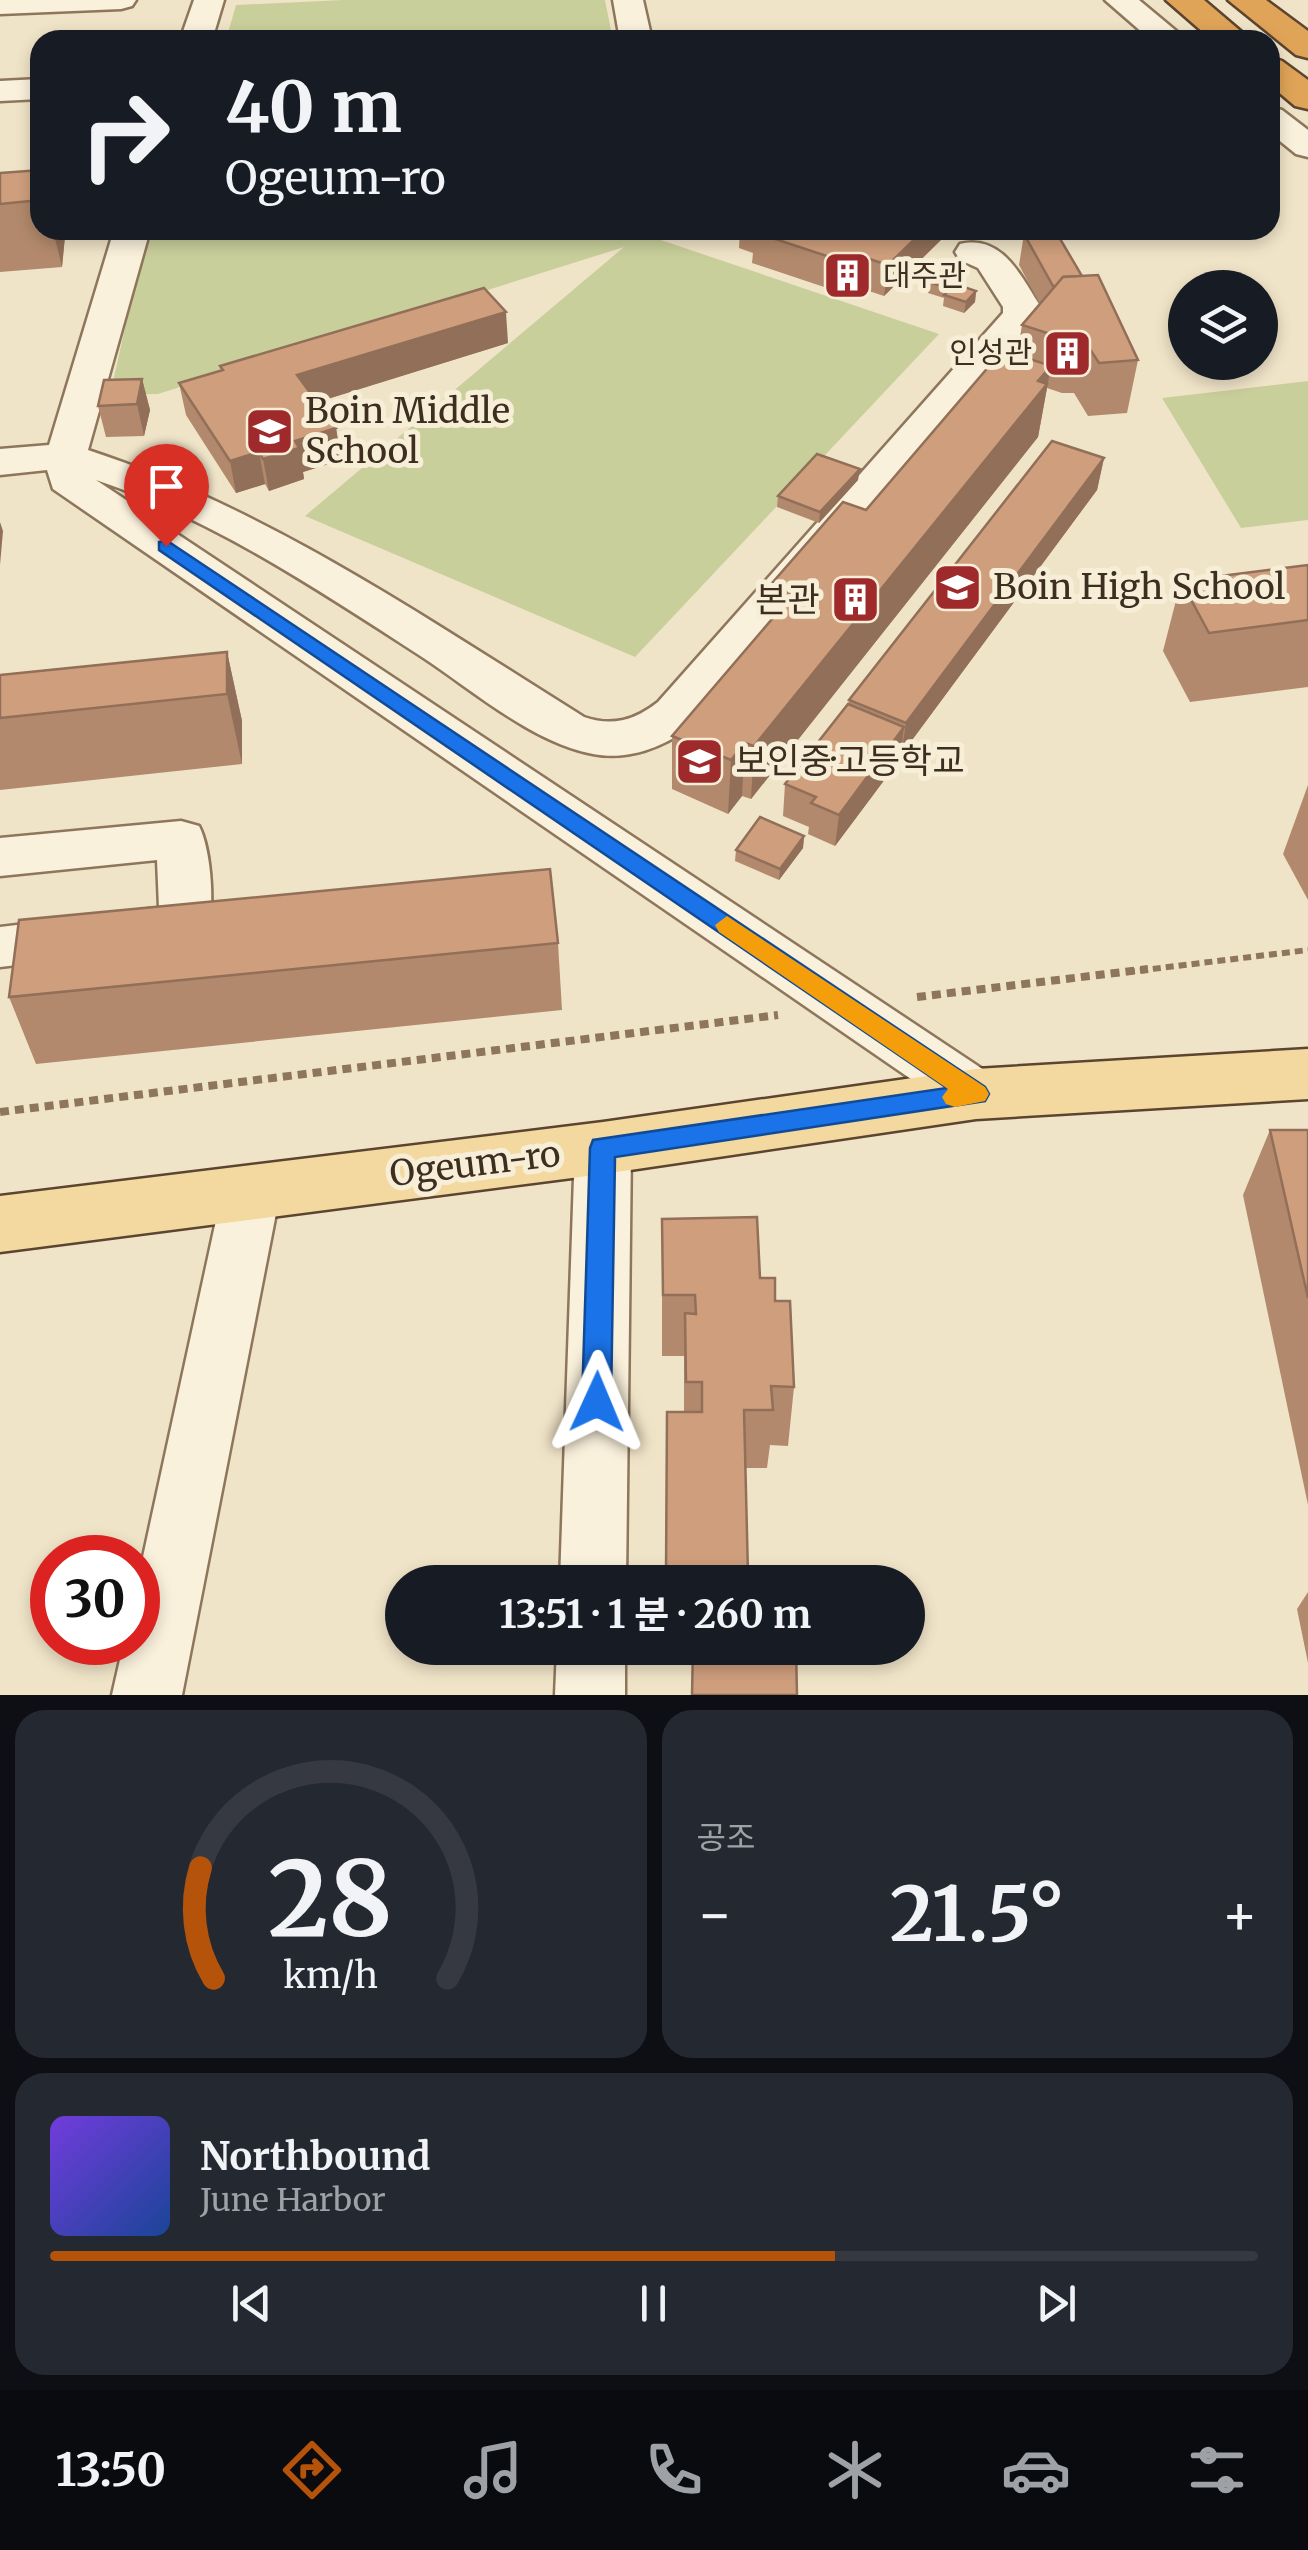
<!DOCTYPE html>
<html lang="ko">
<meta charset="utf-8">
<style>
body{margin:0;font-family:Merriweather,"Noto Sans KR",serif;background:#242831;color:#f1f3f6;height:100vh;display:flex;flex-direction:column;font-size:38px;white-space:nowrap}
*{box-sizing:border-box;margin:0}
p{font-size:32px;color:#9ea1a6}
.icon{flex:none;width:55px;height:55px;fill:none;stroke:currentColor;stroke-width:2;stroke-linecap:round;stroke-linejoin:round}
.map{position:relative;height:1695px;overflow:hidden}
.side{display:flex;flex-direction:column;gap:15px;padding:15px;background:#0d0f14;flex:1}
.side>*{flex:none}
.guide{position:absolute;left:30px;top:30px;width:1250px;height:210px;border-radius:30px;box-shadow:0 5px 15px #0003;background:#171b24;color:#f1f3f6;overflow:hidden}
.buttons{position:absolute;left:1168px;top:270px;display:grid;gap:20px}
.buttons a{display:grid;place-items:center;width:110px;height:110px;border-radius:50%;background:#171b24;box-shadow:0 5px 15px #0003;font-size:50px}
.speed{position:absolute;left:30px;top:1535px;display:flex;gap:20px;font-size:50px;font-weight:700;text-align:center}
.speed>*{display:grid;place-content:center;width:130px;height:130px;border-radius:50%;background:#171b24;box-shadow:0 5px 15px #0003;line-height:1}
.speed .limit{border:15px solid #d22;background:#fff;color:#111}
.pin{position:absolute;display:grid;place-items:center;width:85px;height:85px;color:#fff;margin:-102px -42px;border-radius:50% 50% 50% 0;rotate:-45deg;box-shadow:0 0 10px #0007}
.pin .icon{rotate:45deg}
.me{position:absolute;width:110px;margin:-55px;rotate:1deg;stroke-linejoin:round;filter:drop-shadow(0 0 8px #0008)}
.turn{display:flex;align-items:center;gap:35px;height:210px;padding:0 30px;font-size:45px}
.turn .icon{width:130px;height:130px;stroke-width:2.5}
.turn b{display:block;font-size:70px;line-height:85px}
.big{font-size:75px;font-weight:700;line-height:1.1}
.side .card{flex:1;display:flex;flex-direction:column;justify-content:center;gap:15px;min-width:0;padding:0 35px;border-radius:30px;background:#242831}
.side .dial{align-items:center;gap:0}
.dial svg{height:260px;overflow:visible;fill:none;stroke:#363941;stroke-width:7;stroke-linecap:round;text-anchor:middle}
.dial text{fill:#f1f3f6;stroke:none}
.song{display:flex;align-items:center;gap:30px}
.cover{width:120px;height:120px;border-radius:15px;background:linear-gradient(135deg,hsl(260 70% 55%),hsl(220 70% 35%))}
.played{height:10px;border-radius:5px;background:linear-gradient(90deg,#b45309 65%,#363941 65%)}
.keys{display:flex;justify-content:space-around;direction:ltr}
.heat{display:flex;justify-content:space-between;align-items:center;font-size:55px;direction:ltr}
.side .tiles{flex:1;display:grid;gap:15px;grid-template-columns:1fr 1fr}
.card:last-child{grid-column:span 2}
.trip{position:absolute;left:385px;top:1565px;width:540px;height:100px;border-radius:50px;background:#171b24;box-shadow:0 5px 15px #0003;font-weight:700;line-height:100px;text-align:center}
.tabs{display:flex;height:160px;justify-content:space-around;align-items:center;background:#090b0e;color:#9ea1a6}
.tabs .icon{width:70px;height:70px}
.tabs .current{color:#b45309}
.tabs b{font-size:45px;color:#f1f3f6}
.map>svg:first-child{display:block}
</style>
<div class="map">
<svg width="1308" height="1695" viewBox="0 0 1308 1695">
<rect width="100%" height="100%" fill="#f0e4c8"/>
<g fill="#c9cf9b">
<path d="M 343,0 L 605,0 L 613,40 L 226,40 L 236,5 Z"/>
<path d="M 147,230 L 678,230 L 655,238 L 939,334 L 635,657 L 305,516 L 624,247 L 158,394 L 110,395 Z"/>
<path d="M 1308,381 L 1308,520 L 1241,528 L 1162,398 Z"/>
</g>
<g fill="none" stroke-linecap="round" stroke-linejoin="round">
<defs>
<g id="minor">
<path d="M 0,0 L 136,0 L 132,6 L 121,9 L 0,14 Z"/>
<path d="M 194,0 L 224,0 L 212,40 L 180,40 Z"/>
<path d="M 613,0 L 643,0 L 652,40 L 620,40 Z"/>
<path d="M 1105,0 L 1139,0 L 1187,40 L 1151,40 Z"/>
<path d="M 40,79 L 40,99 L 0,101 L 0,81 Z"/>
<path d="M 1270,107 L 1282,110 L 1308,130 L 1308,157 L 1296,154 L 1270,133 Z"/>
<path d="M 114,230 L 150,230 L 88,450 C 268,509 424,617 584,717 C 613,727 635,720 658,702 L 1003,313 L 1003,307 L 978,268 L 960,260 L 955,252 L 960,244 C 1003,234 1021,277 1041,307 L 1035,323 L 692,726 C 664,747 628,761 593,754 C 531,742 474,691 422,657 C 320,591 213,519 96,480 L 996,1078 L 1004,1094 L 996,1110 L 976,1117 L 956,1110 L 53,489 L 47,470 L 0,475 L 0,449 L 49,445 Z"/>
<path d="M 181,821 L 199,826 C 211,849 217,916 204,939 L 186,945 L 0,967 L 0,927 L 159,908 L 157,860 L 0,876 L 0,838 Z"/>
<path d="M 603,1124 L 623,1131 L 631,1148 L 626,1582 L 560,1582 L 575,1148 L 583,1131 Z"/>
<path d="M 251,1168 L 271,1175 L 280,1193 L 182,1695 L 112,1695 L 124,1642 L 138,1642 L 138,1580 L 222,1193 L 231,1175 Z"/>
<path d="M 557,1648 L 625,1648 L 625,1695 L 555,1695 Z"/>
</g>
<path id="major" d="M 1308,1049 L 1308,1099 L 976,1119 L 603,1174 L 0,1252 L 0,1196 L 603,1122 L 976,1069 Z"/>
<g id="highway">
<path d="M 1166,0 L 1204,0 L 1251,40 L 1212,40 Z"/>
<path d="M 1228,0 L 1266,0 L 1308,31 L 1308,58 L 1296,55 Z"/>
<path d="M 1270,57 L 1282,61 L 1308,80 L 1308,109 L 1295,106 L 1270,85 Z"/>
</g>
</defs>
<use href="#minor" stroke="#8d765c" stroke-width="5"/>
<use href="#major" stroke="#5b4430" stroke-width="5"/>
<use href="#highway" stroke="#5b4430" stroke-width="5"/>
<path stroke="#8d765c" stroke-width="6" stroke-dasharray="8 5" stroke-linecap="butt" d="M 1127,972 L 1308,950"/>
<g stroke="#8d765c" stroke-width="8" stroke-dasharray="9 6" stroke-linecap="butt">
<path d="M 917,997 L 1148,969"/>
<path d="M 0,1112 L 778,1015"/>
</g>
<use href="#minor" fill="#faf1dc" fill-rule="evenodd"/>
<use href="#major" fill="#f3d9a0" fill-rule="evenodd"/>
<use href="#highway" fill="#e0a458" fill-rule="evenodd"/>
</g>
<g fill="#b2896c">
<path d="M 40,170 L 40,230 L 64,230 L 65,236 L 62,267 L 0,272 L 0,173 Z"/>
<path d="M 740,230 L 949,230 L 948,233 L 884,296 L 863,289 L 854,297 L 752,263 L 753,253 L 739,248 Z"/>
<path d="M 1024,234 L 1082,276 L 1138,360 L 1127,413 L 1088,416 L 1074,393 L 1062,393 L 1047,388 L 1038,437 L 751,799 L 742,796 L 728,814 L 672,789 L 672,736 L 771,620 L 773,582 L 866,510 L 1017,355 L 1022,325 L 1040,304 L 1019,265 Z"/>
<path d="M 961,278 L 960,286 L 976,291 L 975,302 L 964,313 L 943,306 L 944,298 L 928,293 L 929,282 Z"/>
<path d="M 508,343 L 317,402 L 336,428 L 341,460 L 303,472 L 304,479 L 269,491 L 265,484 L 236,493 L 186,415 L 179,383 L 221,371 L 220,366 Z"/>
<path d="M 142,379 L 150,410 L 144,436 L 106,437 L 98,406 Z"/>
<path d="M 1104,458 L 1097,490 L 901,755 L 900,759 L 835,846 L 808,834 L 809,827 L 783,816 L 785,784 L 848,704 L 849,700 Z"/>
<path d="M 858,480 L 819,523 L 777,507 L 778,496 Z"/>
<path d="M 1308,565 L 1308,687 L 1190,702 L 1163,651 L 1181,581 Z"/>
<path d="M 227,652 L 242,721 L 242,764 L 0,790 L 0,675 Z"/>
<path d="M 1308,785 L 1308,900 L 1283,854 Z"/>
<path d="M 804,836 L 803,848 L 779,880 L 735,861 L 736,850 Z"/>
<path d="M 558,943 L 562,1010 L 36,1064 L 9,997 Z"/>
<path d="M 1270,1130 L 1308,1130 L 1308,1505 L 1243,1195 Z"/>
<path d="M 662,1219 L 760,1278 L 775,1301 L 794,1387 L 788,1446 L 770,1445 L 767,1468 L 745,1468 L 748,1574 L 770,1582 L 666,1582 L 667,1412 L 684,1412 L 684,1356 L 662,1356 Z"/>
<path d="M 1308,1592 L 1308,1663 L 1297,1609 Z"/>
</g>
<g fill="#916f58">
<path d="M 53,230 L 64,230 L 65,236 L 62,267 Z"/>
<path d="M 924,230 L 949,230 L 948,233 L 884,296 L 888,265 Z"/>
<path d="M 866,258 L 863,289 L 854,297 L 857,266 Z"/>
<path d="M 976,291 L 975,302 L 964,313 L 966,302 Z"/>
<path d="M 506,312 L 508,343 L 302,407 L 297,375 Z"/>
<path d="M 1051,366 L 1038,437 L 751,799 L 754,746 Z"/>
<path d="M 142,379 L 150,410 L 144,436 L 137,404 Z"/>
<path d="M 336,428 L 341,460 L 303,472 L 304,479 L 269,491 L 263,459 L 295,441 Z"/>
<path d="M 259,452 L 265,484 L 236,493 L 230,461 Z"/>
<path d="M 1104,458 L 1097,490 L 901,755 L 906,723 Z"/>
<path d="M 860,469 L 858,480 L 819,523 L 820,512 Z"/>
<path d="M 0,522 L 3,531 L 0,565 Z"/>
<path d="M 227,652 L 242,721 L 242,764 L 227,694 Z"/>
<path d="M 904,727 L 900,759 L 835,846 L 839,815 Z"/>
<path d="M 745,743 L 742,796 L 728,814 L 731,760 Z"/>
<path d="M 804,836 L 803,848 L 779,880 L 780,869 Z"/>
</g>
<g fill="#cf9f7d" stroke="#916f58" stroke-width="2.5">
<path d="M 40,170 L 40,200 L 0,204 L 0,173 Z"/>
<path d="M 756,230 L 924,230 L 888,265 L 866,258 L 857,266 L 754,232 Z"/>
<path d="M 1056,232 L 1082,276 L 1063,277 L 1056,286 L 1053,286 L 1024,234 Z"/>
<path d="M 940,271 L 961,278 L 955,284 L 976,291 L 966,302 L 944,295 L 950,289 L 929,282 Z"/>
<path d="M 1098,275 L 1138,360 L 1099,363 L 1084,340 L 1072,341 L 1022,325 L 1063,277 Z"/>
<path d="M 484,288 L 506,312 L 297,375 L 336,428 L 295,441 L 299,448 L 263,459 L 259,452 L 230,461 L 179,383 L 223,370 L 220,366 Z"/>
<path d="M 1003,350 L 1051,366 L 1038,381 L 1047,384 L 754,746 L 745,743 L 731,760 L 672,736 L 796,591 L 773,582 L 843,502 L 866,510 Z"/>
<path d="M 142,379 L 137,404 L 98,406 L 104,380 Z"/>
<path d="M 1052,441 L 1104,458 L 906,723 L 849,700 Z"/>
<path d="M 817,454 L 860,469 L 820,512 L 778,496 Z"/>
<path d="M 1308,565 L 1308,620 L 1209,633 L 1181,581 Z"/>
<path d="M 227,652 L 227,694 L 0,718 L 0,675 Z"/>
<path d="M 848,704 L 904,727 L 839,815 L 811,803 L 816,797 L 785,784 Z"/>
<path d="M 760,817 L 804,836 L 780,869 L 736,850 Z"/>
<path d="M 550,869 L 558,943 L 9,997 L 19,920 Z"/>
<path d="M 1270,1130 L 1308,1130 L 1308,1298 Z"/>
<path d="M 757,1217 L 760,1278 L 775,1278 L 775,1301 L 790,1301 L 794,1387 L 771,1386 L 773,1410 L 744,1410 L 748,1574 L 770,1574 L 770,1582 L 712,1582 L 712,1573 L 666,1573 L 667,1412 L 702,1412 L 702,1382 L 686,1382 L 685,1313 L 696,1314 L 695,1295 L 663,1295 L 662,1219 Z"/>
<path d="M 693,1648 L 796,1648 L 797,1695 L 692,1695 Z"/>
</g>
<path fill="#1a73e8" stroke="#114b97" stroke-width="2.5" d="M 166,540 L 985,1087 L 989,1094 L 985,1101 L 615,1157 L 611,1402 L 607,1412 L 597,1416 L 587,1412 L 582,1402 L 590,1148 L 593,1140 L 947,1088 L 159,550 L 159,542 Z"/>
<path fill="#f59e0b" d="M 727,916 L 985,1087 L 989,1094 L 985,1101 L 955,1107 L 946,1104 L 942,1097 L 948,1089 L 719,932 L 715,925 Z"/>
<defs>
<symbol id="building-square" viewBox="-11 -11 22 22"><rect x="-9" y="-9" width="18" height="18" rx="4" fill="#9e2a2b" stroke="#f7eed8"/><path d="M-4-6H4V6H1V3H-1V6H-4ZM-2.5-4.3h1.7v1.8h-1.7ZM.8-4.3h1.7v1.8H.8ZM-2.5-1h1.7V.8h-1.7ZM.8-1h1.7V.8H.8Z" fill="#fff"/></symbol>
<symbol id="school-square" viewBox="-11 -11 22 22"><rect x="-9" y="-9" width="18" height="18" rx="4" fill="#9e2a2b" stroke="#f7eed8"/><path d="M0-5L7-2L0 1L-7-2ZM-4 1L0 2.5L4 1V4Q0 6-4 4Z" fill="#fff"/></symbol>
</defs>
<g fill-rule="evenodd">
<use href="#building-square" x="820" y="248" width="55" height="55"/>
<use href="#building-square" x="1040" y="326" width="55" height="55"/>
<use href="#school-square" x="242" y="404" width="55" height="55"/>
<use href="#school-square" x="930" y="560" width="55" height="55"/>
<use href="#building-square" x="828" y="572" width="55" height="55"/>
<use href="#school-square" x="672" y="734" width="55" height="55"/>
</g>
<g text-anchor="middle" stroke-width="10" stroke-linejoin="round" paint-order="stroke">
<g font-size="30" fill="#3d2e20" stroke="#f7eed8" text-anchor="start">
<text x="883" y="286">대주관</text>
<text x="1032" y="363" text-anchor="end">인성관</text>
</g>
<g font-size="35" fill="#3d2e20" stroke="#f7eed8" text-anchor="start">
<text x="305" y="423">Boin Middle<tspan x="305" dy="40">School</tspan></text>
<text x="993" y="599">Boin High School</text>
<text x="820" y="612" text-anchor="end">본관</text>
<text x="735" y="773">보인중·고등학교</text>
</g>
<g font-size="35" fill="#3d2e20" stroke="#f7eed8">
<text transform="translate(475 1164) rotate(-7)" y="12">Ogeum-ro</text>
</g>
</g>
</svg>
<div class="buttons">
<a><svg class="icon" aria-label="layers" viewBox="0 0 24 24"><path d="M12 4l9 5-9 5-9-5zM3 14l9 5 9-5"/></svg></a>
</div>
<div class="speed"><div class="limit">30</div></div>
<div class="pin" style="left:166px;top:546px;background:#d93025"><svg class="icon" aria-label="arrive" viewBox="0 0 24 24"><path d="M6 21V4h12l-3 4 3 4H6"/></svg></div>
<svg class="me" style="left:597px;top:1402px" viewBox="-20 -20 40 40"><path d="M0-17L14 15 0 8-14 15z" fill="#1a73e8" stroke="#fff" stroke-width="4"/></svg>
<div class="trip">13:51 · 1 분 · 260 m</div>
<div class="guide">
<div class="turn"><svg class="icon" aria-label="right" viewBox="0 0 24 24"><path d="M7 20v-9h11M14 6l5 5-5 5"/></svg><div><b>40 m</b>Ogeum-ro</div></div>
</div>
</div>
<section class="side">
<div class="tiles">
<div class="card dial"><svg viewBox="0 0 100 80">
<path d="M14 69A42 42 0 1 1 86 69"/>
<path d="M14 69A42 42 0 0 1 10 35" stroke="#b45309"/>
<text x="50" y="56" font-size="32" font-weight="700">28</text>
<text x="50" y="72" font-size="11">km/h</text>
</svg></div>
<div class="card"><p>공조</p>
<div class="heat"><a>−</a><b class="big">21.5°</b><a>+</a></div>
</div>
<div class="card">
<div class="song"><i class="cover"></i><div><b>Northbound</b><p>June Harbor</p></div></div>
<div class="played"></div>
<div class="keys"><svg class="icon" aria-label="previous" viewBox="0 0 24 24"><path d="M18 5L8 12l10 7zM5 5v14"/></svg><svg class="icon" aria-label="pause" viewBox="0 0 24 24"><path d="M8 5v14M16 5v14"/></svg><svg class="icon" aria-label="next" viewBox="0 0 24 24"><path d="M6 5l10 7-10 7zM19 5v14"/></svg></div>
</div>
</div>
</section>
<nav class="tabs">
<b>13:50</b>
<svg class="icon current" aria-label="directions" viewBox="0 0 24 24"><path d="M12 3l9 9-9 9-9-9zM9 14v-3h6M13 9l2 2-2 2"/></svg>
<svg class="icon" aria-label="music" viewBox="0 0 24 24"><path d="M9 18V5l10-2v13"/><circle cx="6" cy="18" r="3"/><circle cx="16" cy="16" r="3"/></svg>
<svg class="icon" aria-label="phone" viewBox="0 0 24 24"><path d="M5 4h4l2 5-3 2q2 4 5 5l2-3 5 2v4C11 20 4 13 5 4z"/></svg>
<svg class="icon" aria-label="climate" viewBox="0 0 24 24"><path d="M12 3v18M4 7l16 10M4 17L20 7"/></svg>
<svg class="icon" aria-label="car" viewBox="0 0 24 24"><path d="M5 17H2v-5l4-1 3-4h7l3 4 3 1v5h-3M9 17h6M6 11h13"/><circle cx="7" cy="17" r="2"/><circle cx="17" cy="17" r="2"/></svg>
<svg class="icon" aria-label="filters" viewBox="0 0 24 24"><path d="M4 7h16M4 17h16"/><circle cx="9" cy="7" r="2"/><circle cx="15" cy="17" r="2"/></svg>
</nav>
